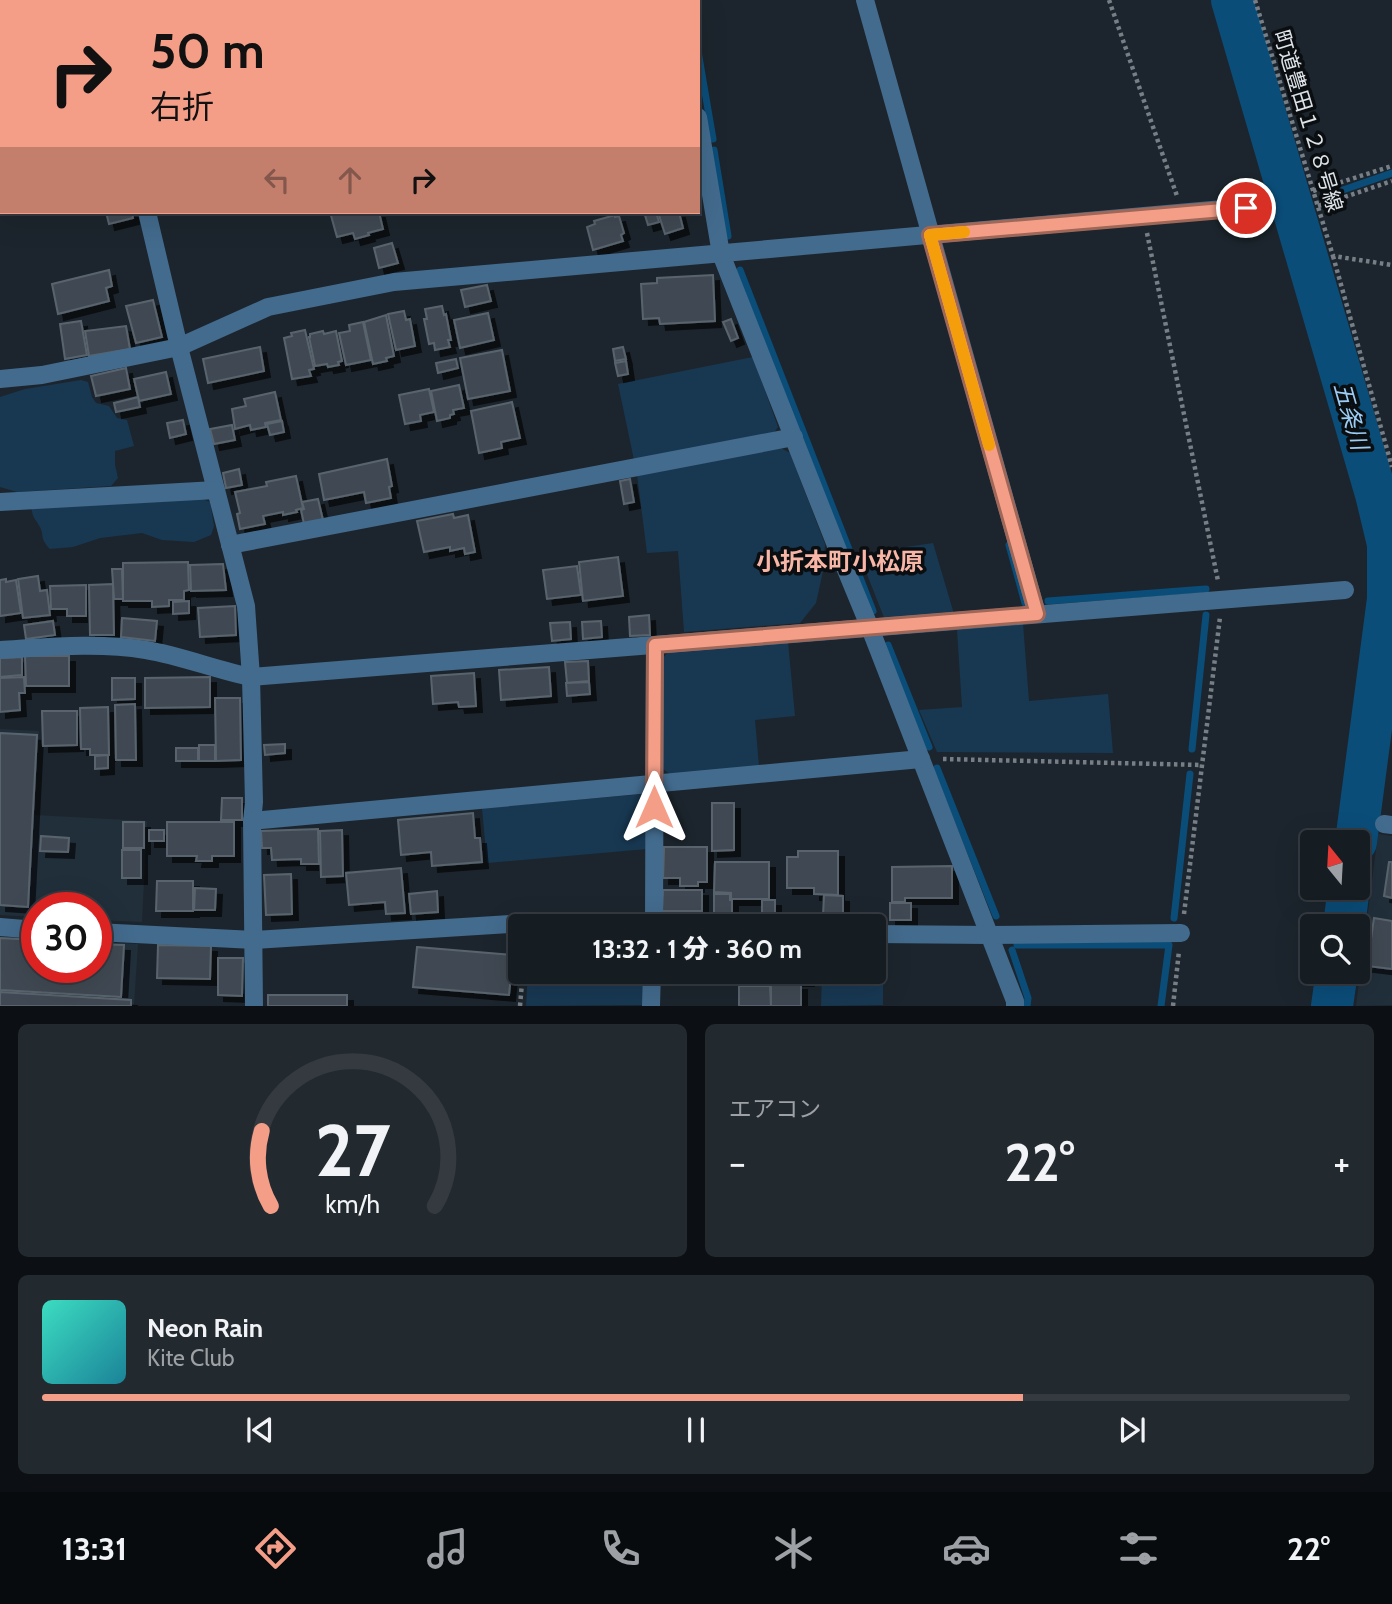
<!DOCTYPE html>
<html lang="ja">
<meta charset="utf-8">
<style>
body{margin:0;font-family:Cabin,"Noto Sans JP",sans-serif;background:#22292f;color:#f1f3f6;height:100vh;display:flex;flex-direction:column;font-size:26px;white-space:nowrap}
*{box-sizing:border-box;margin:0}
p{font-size:23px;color:#9da1a5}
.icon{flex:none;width:38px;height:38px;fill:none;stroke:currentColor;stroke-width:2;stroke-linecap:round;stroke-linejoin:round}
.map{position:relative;height:1006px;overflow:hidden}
.details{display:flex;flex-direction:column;gap:18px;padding:18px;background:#0c0f13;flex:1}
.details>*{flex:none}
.guide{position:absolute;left:0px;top:0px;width:700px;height:214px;box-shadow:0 7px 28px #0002,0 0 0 2px #343a40;background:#f49e88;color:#111;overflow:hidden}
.needle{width:46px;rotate:342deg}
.controls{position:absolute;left:1300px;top:830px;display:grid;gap:14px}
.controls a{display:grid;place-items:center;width:70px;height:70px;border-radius:7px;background:#151c22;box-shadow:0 7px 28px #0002,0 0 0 2px #343a40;font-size:35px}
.speed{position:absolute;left:21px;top:892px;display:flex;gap:14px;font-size:35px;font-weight:700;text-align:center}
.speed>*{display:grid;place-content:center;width:91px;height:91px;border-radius:50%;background:#151c22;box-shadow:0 7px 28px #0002,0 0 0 2px #343a40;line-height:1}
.speed .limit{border:10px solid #d22;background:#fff;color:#111}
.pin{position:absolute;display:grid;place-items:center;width:60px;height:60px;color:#fff;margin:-30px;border:4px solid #fff;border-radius:50%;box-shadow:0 2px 7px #0007}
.me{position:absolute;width:77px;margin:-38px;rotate:0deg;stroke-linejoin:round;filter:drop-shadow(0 0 5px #0008)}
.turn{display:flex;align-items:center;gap:24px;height:147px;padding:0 35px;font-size:32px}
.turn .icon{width:91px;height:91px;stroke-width:2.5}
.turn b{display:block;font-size:49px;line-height:60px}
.lanes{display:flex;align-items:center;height:66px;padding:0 35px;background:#0003;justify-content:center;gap:35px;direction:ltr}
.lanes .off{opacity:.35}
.big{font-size:52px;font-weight:800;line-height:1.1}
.details .tile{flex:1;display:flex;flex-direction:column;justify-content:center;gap:10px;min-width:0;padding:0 24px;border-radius:10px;background:#22292f}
.details .dial{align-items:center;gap:0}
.dial svg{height:182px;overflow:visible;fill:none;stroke:#343a40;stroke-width:7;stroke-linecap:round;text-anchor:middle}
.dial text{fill:#f1f3f6;stroke:none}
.song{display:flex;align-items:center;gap:21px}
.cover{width:84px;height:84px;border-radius:10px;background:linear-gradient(135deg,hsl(170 70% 55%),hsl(190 70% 35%))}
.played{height:7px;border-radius:4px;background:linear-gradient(90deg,#f49e88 75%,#343a40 75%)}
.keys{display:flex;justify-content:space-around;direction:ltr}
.heat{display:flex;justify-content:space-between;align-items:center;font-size:38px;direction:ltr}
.details .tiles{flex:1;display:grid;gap:18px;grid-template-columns:1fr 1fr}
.tile:last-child{grid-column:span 2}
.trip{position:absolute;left:508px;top:914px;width:378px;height:70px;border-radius:7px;background:#151c22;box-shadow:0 7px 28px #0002,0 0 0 2px #343a40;font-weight:800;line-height:70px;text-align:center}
.tabs{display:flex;height:112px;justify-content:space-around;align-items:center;background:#080b0e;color:#9da1a5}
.tabs .icon{width:49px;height:49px}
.tabs .active{color:#f49e88}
.tabs b{font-size:32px;color:#f1f3f6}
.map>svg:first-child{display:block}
</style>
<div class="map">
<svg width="1392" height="1006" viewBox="0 0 1392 1006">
<defs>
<filter id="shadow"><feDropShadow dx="6" dy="6" stdDeviation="0" flood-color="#0009"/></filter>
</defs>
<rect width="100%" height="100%" fill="#1c252d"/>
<g fill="#212f3b">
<path d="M 0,729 L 39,731 L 35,815 L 147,821 L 142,922 L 96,920 L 96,908 L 37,908 L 37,917 L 0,915 Z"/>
<path d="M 1378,834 L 1392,836 L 1392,1005 L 1356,1006 Z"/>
<path d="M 0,936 L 37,938 L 37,968 L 96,968 L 96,942 L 138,944 L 134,1005 L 0,1005 Z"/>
</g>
<g fill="#183852">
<path d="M 753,357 L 778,427 L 773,434 L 634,460 L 618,384 Z"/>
<path d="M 81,380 L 88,382 L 92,397 L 96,403 L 109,406 L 117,418 L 127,420 L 134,446 L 115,451 L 115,465 L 118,478 L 111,486 L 17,492 L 0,487 L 0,397 L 25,389 Z"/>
<path d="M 781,448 L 790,453 L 825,544 L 823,571 L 816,603 L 800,623 L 684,632 L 678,551 L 647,553 L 637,474 Z"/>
<path d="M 199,498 L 210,502 L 214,526 L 211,535 L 194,542 L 162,540 L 142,533 L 100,538 L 73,547 L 50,549 C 39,537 45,538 40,527 C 34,516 33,520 31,505 Z"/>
<path d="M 933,543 L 954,614 L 885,620 L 859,554 Z"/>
<path d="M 1023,624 L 1029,701 L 1108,694 L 1113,753 L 937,752 L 919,710 L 962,707 L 957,630 Z"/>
<path d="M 788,642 L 795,716 L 755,720 L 759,766 L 671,775 L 661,767 L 663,658 L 669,651 Z"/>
<path d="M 644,794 L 647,798 L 647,849 L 487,863 L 482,808 Z"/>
<path d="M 873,943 L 883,943 L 883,1005 L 821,1006 L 822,971 L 873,971 Z"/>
<path d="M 528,971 L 644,971 L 643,1005 L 526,1006 Z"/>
</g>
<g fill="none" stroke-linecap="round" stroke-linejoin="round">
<g stroke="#0b4d79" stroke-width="7">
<path d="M 690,0 L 690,2"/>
<path d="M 698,51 L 713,139"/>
<path d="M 714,150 L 728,236"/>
<path d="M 1340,191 L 1392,173"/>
<path d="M 1290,202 L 1304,201"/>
<path d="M 740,270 L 873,611"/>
<path d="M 1009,545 L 1025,603"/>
<path d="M 1048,601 L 1206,589"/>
<path d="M 888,645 L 929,747"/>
<path d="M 1192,749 L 1206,615"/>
<path d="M 937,768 L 996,916"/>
<path d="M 1174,918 L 1190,774"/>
<path d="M 1017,945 L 1169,945 L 1161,1006"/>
<path d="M 1012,950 L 1028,998 L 1027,1006"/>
</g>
<g stroke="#0b4d79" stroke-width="42">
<path d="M 1232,0 L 1376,494 L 1388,544 L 1388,599 L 1356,842"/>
<path d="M 1344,926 L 1349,887"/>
<path d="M 1332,1006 L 1337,971"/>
</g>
</g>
<g fill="#404a53" stroke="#59646d" stroke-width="2" filter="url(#shadow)">
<path d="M 106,212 L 132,212 L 133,218 L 109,224 Z"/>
<path d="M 330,212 L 379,212 L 383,229 L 368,233 L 369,235 L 355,239 L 353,233 L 337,237 Z"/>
<path d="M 644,212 L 656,212 L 659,222 L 648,225 Z"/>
<path d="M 658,212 L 679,212 L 683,228 L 665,234 Z"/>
<path d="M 615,215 L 615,217 L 619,216 L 624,233 L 621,235 L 623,241 L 593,250 L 587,227 L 595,224 L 594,221 Z"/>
<path d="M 392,243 L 398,263 L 379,268 L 374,248 Z"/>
<path d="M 109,270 L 112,286 L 106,288 L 109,301 L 58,314 L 52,284 Z"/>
<path d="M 713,275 L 715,321 L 660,324 L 659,318 L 643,319 L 641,284 L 657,283 L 657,278 Z"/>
<path d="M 487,285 L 491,301 L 465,307 L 461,290 Z"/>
<path d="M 153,300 L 162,337 L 136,343 L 126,306 Z"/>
<path d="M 442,306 L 444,315 L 446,314 L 451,340 L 448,340 L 450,347 L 435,350 L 434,343 L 429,344 L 424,319 L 427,319 L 425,309 Z"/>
<path d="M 404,311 L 406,320 L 410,319 L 415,346 L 396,350 L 388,314 Z"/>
<path d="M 488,313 L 494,340 L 460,348 L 454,320 Z"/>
<path d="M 386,315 L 394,356 L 386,358 L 387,361 L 373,364 L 364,322 Z"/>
<path d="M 731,319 L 738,338 L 731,341 L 723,322 Z"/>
<path d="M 81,321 L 87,355 L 65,359 L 60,324 Z"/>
<path d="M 363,322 L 371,360 L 346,365 L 339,333 L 350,331 L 349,325 Z"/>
<path d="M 126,326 L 130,349 L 89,356 L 85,331 Z"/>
<path d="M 305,330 L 314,369 L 309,370 L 311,376 L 292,379 L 284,338 L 292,336 L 291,333 Z"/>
<path d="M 323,331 L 324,334 L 336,331 L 342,361 L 338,362 L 339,365 L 328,367 L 327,364 L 315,366 L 309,337 L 310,337 L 310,334 Z"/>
<path d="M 260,347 L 264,371 L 208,383 L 203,359 Z"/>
<path d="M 623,347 L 626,359 L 615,361 L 613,349 Z"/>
<path d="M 502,350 L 510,391 L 468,399 L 460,358 Z"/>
<path d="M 456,359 L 458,368 L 438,373 L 436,363 Z"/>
<path d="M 626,361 L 628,374 L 618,376 L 615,363 Z"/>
<path d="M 126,368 L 130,389 L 96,396 L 91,376 Z"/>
<path d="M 166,372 L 171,394 L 139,401 L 134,379 Z"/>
<path d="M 459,385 L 464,408 L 453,410 L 454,414 L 450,415 L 450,418 L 437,421 L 431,391 Z"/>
<path d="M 429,389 L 434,412 L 420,415 L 421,421 L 405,424 L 399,395 Z"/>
<path d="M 275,392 L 281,420 L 265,423 L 266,427 L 251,430 L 250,425 L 235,429 L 232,409 L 246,406 L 244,399 Z"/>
<path d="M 138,397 L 140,407 L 116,412 L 114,403 Z"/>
<path d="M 512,402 L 520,438 L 501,442 L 502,448 L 479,453 L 471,411 Z"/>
<path d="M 183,420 L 186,434 L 170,438 L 167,423 Z"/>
<path d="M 282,421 L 284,432 L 270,435 L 267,424 Z"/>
<path d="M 232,425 L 235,440 L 214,444 L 210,429 Z"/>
<path d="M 387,459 L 392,486 L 389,487 L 391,498 L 366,503 L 364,492 L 324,500 L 319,474 Z"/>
<path d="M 239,469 L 242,485 L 226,488 L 223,473 Z"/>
<path d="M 296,476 L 303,508 L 296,510 L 297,512 L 283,515 L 283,512 L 263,516 L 265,524 L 240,529 L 237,514 L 240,513 L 235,492 L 267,486 L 266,482 Z"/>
<path d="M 630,479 L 634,502 L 624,504 L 620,481 Z"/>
<path d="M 318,499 L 323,520 L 304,524 L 301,510 L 304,509 L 302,502 Z"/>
<path d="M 453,514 L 454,518 L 468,515 L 475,552 L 465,554 L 464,548 L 450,551 L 450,547 L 424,552 L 417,521 Z"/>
<path d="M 618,557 L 623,596 L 583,601 L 579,562 Z"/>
<path d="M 188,562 L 189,590 L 184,591 L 184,600 L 169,600 L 169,606 L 152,607 L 152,601 L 123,601 L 123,563 Z"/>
<path d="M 223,564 L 226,590 L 191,591 L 190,565 Z"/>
<path d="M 577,566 L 581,595 L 547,599 L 543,570 Z"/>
<path d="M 112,569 L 122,569 L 123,599 L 114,599 Z"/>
<path d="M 38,576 L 40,591 L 47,590 L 50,615 L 23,618 L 18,579 Z"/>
<path d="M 6,579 L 6,582 L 16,580 L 21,613 L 0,616 L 0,580 Z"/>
<path d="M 113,584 L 114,635 L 90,635 L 89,585 Z"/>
<path d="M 86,585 L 86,616 L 67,616 L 67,609 L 51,609 L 50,586 Z"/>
<path d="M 189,601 L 189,613 L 173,614 L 173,602 Z"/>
<path d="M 235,606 L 236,635 L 200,637 L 198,608 Z"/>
<path d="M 649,615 L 650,635 L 630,636 L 629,617 Z"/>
<path d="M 122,618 L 157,621 L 155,641 L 121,637 Z"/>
<path d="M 53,621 L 55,635 L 26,639 L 24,625 Z"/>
<path d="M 601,621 L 602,637 L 583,639 L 582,622 Z"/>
<path d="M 570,622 L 571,639 L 552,641 L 550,623 Z"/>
<path d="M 25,656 L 69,656 L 69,686 L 26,686 Z"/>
<path d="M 22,657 L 22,675 L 0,677 L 0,658 Z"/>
<path d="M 588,661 L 589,681 L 567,683 L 565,662 Z"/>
<path d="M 549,667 L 551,696 L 501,700 L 499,670 Z"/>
<path d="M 474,673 L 476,706 L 459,707 L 458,702 L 433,704 L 431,676 Z"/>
<path d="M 24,677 L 25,693 L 19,693 L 20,710 L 0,712 L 0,678 Z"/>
<path d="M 210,677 L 210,707 L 145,708 L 145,678 Z"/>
<path d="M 112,678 L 135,678 L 135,699 L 112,700 Z"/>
<path d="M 589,682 L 590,694 L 567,696 L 566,683 Z"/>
<path d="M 215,698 L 240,698 L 241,760 L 216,761 Z"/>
<path d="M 135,704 L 136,760 L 116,760 L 115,705 Z"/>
<path d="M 108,707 L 109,755 L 90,755 L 90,749 L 81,749 L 80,708 Z"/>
<path d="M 42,711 L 77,711 L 77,745 L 43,746 Z"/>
<path d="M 0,733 L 37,735 L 28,907 L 0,905 Z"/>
<path d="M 285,744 L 285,753 L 265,755 L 264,745 Z"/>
<rect x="199" y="745" width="16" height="16"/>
<rect x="176" y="748" width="22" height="13"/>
<path d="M 108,755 L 108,768 L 95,769 L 95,756 Z"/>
<path d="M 222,798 L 242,798 L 242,820 L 221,820 Z"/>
<path d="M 712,803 L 734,803 L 734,850 L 712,851 Z"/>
<path d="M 473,813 L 475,838 L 480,838 L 482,862 L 432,866 L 431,852 L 401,855 L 398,820 Z"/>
<rect x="123" y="822" width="21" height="26"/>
<path d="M 167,822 L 234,822 L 234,856 L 212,856 L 212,861 L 196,861 L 197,856 L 167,856 Z"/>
<path d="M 318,829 L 319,864 L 301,864 L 301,859 L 272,860 L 271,848 L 262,848 L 261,831 Z"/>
<rect x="149" y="830" width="15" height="11"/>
<path d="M 342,830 L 343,876 L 321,877 L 320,831 Z"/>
<path d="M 41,836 L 69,838 L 68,852 L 40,851 Z"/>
<path d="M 664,847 L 707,847 L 707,882 L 698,882 L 698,886 L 680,886 L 680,878 L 663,878 Z"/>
<rect x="122" y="850" width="19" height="28"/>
<path d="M 798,851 L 838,851 L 838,895 L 814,894 L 814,888 L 787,888 L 787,857 L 798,857 Z"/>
<path d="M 715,862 L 769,862 L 769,899 L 731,899 L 731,893 L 714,892 Z"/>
<path d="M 1389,862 L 1392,862 L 1392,898 L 1384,896 Z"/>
<path d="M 952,866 L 952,898 L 905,898 L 905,902 L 892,902 L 892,867 Z"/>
<path d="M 401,868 L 405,913 L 386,914 L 385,902 L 349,905 L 346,873 Z"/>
<path d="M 291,874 L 292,914 L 266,915 L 264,875 Z"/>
<path d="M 157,881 L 193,881 L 193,911 L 156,911 Z"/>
<path d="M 195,888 L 216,889 L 215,910 L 194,910 Z"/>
<path d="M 663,890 L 702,890 L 702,911 L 662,911 Z"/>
<path d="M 437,891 L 438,912 L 411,914 L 409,894 Z"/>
<path d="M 714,894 L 730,894 L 730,900 L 732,900 L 732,921 L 714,921 Z"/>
<path d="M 824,895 L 843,896 L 843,916 L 823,916 Z"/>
<rect x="762" y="900" width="13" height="18"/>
<rect x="890" y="903" width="21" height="17"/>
<path d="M 1374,918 L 1392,921 L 1392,969 L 1367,966 Z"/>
<path d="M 0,938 L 37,940 L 37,968 L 96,968 L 96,944 L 124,945 L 121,997 L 0,990 Z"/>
<path d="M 158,945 L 211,946 L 210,979 L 157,978 Z"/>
<path d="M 417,947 L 513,955 L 509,995 L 413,987 Z"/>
<path d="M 218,958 L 243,958 L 242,996 L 218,995 Z"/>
<path d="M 747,971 L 783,971 L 783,974 L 776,974 L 776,977 L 766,977 L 766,974 L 753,974 L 753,978 L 747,978 Z"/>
<rect x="785" y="971" width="23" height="9"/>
<rect x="771" y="984" width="30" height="22"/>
<path d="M 739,986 L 770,986 L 771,1006 L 739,1006 Z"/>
<path d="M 0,992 L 131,1000 L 131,1006 L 0,1006 Z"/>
<rect x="268" y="995" width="79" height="11"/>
</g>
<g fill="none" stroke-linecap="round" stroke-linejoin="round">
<g stroke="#777e85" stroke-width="4.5" stroke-dasharray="3.5 3.5" stroke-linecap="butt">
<path d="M 1109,0 L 1177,196"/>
<path d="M 1255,0 L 1333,256 L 1392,265"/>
<path d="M 1313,191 L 1392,166"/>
<path d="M 1318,206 L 1392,181"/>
<path d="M 1147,233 L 1218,581"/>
<path d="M 1333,256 L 1392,467"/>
<path d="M 943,759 L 1202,765"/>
<path d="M 1184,914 L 1220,617"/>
<path d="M 520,1006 L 523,971"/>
<path d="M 1173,1006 L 1179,951"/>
</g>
<g stroke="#436b8d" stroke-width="18">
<path d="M 96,0 L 97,2"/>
<path d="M 679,0 L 679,2"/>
<path d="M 865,0 L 1037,614"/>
<path d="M 596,2 L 602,0"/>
<path d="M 698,117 L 721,254 L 839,553 L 870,628 L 1015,1001 L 1015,1006"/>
<path d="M 0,182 L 2,181"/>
<path d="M 147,212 L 179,347 L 246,606 L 251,677 L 254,802 L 252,821 L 254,1006"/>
<path d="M 0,379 L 42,375 L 179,347 L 268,307 L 394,282 L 1246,207"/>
<path d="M 0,502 L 216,490"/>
<path d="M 230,545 L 794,437"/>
<path d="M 0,650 C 49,647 98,642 146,650 C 182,656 216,670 251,677 L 1345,590"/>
<path d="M 252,821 L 921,759"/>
<path d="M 1384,824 L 1392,825"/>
<path d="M 654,926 L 655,645"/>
<path d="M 0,927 L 37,930"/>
<path d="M 96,932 L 254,940 L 527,923 L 567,926"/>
<path d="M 873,934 L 990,935 L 1181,933"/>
<path d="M 651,1006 L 652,971"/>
</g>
</g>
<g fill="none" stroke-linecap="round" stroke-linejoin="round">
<defs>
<path id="route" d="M 654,807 L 655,645 L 1037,614 L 930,235 L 1246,208"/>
</defs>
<use href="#route" stroke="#9f6758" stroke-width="18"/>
<use href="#route" stroke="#f49e88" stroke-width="12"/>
<path stroke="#f59e0b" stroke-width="12" d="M 964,232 L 930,235 L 989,445"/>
</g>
<g text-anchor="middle" stroke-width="7" stroke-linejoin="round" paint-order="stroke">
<g font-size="21" fill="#dde3e8" stroke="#0a0e11">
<text transform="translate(1308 121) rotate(73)" y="7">町道豊田１２８号線</text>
</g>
<g font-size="23" font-style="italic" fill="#9ccbf4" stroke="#0a0e11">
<text transform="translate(1351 416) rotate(74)" y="8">五条川</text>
</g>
<g font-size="24" font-weight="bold" fill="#f8b7a6" stroke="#0a0e11">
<text x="840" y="570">小折本町小松原</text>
</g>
</g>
</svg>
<div class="controls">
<a><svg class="needle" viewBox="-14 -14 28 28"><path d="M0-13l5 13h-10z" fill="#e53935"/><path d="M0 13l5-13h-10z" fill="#9da1a5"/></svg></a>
<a><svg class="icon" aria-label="search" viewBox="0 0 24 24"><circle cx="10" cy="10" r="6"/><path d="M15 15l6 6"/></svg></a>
</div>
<div class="speed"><div class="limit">30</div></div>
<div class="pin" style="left:1246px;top:208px;background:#d93025"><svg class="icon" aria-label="arrive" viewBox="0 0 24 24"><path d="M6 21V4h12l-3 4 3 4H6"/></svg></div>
<svg class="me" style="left:654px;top:807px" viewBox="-20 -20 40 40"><path d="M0-17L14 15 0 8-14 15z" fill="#f49e88" stroke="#fff" stroke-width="4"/></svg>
<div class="trip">13:32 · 1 分 · 360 m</div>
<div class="guide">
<div class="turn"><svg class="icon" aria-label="right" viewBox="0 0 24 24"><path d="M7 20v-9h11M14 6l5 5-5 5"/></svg><div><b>50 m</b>右折</div></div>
<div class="lanes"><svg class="icon off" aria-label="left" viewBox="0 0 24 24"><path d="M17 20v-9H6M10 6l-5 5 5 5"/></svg><svg class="icon off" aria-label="ahead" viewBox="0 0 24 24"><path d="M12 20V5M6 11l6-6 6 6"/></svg><svg class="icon" aria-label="right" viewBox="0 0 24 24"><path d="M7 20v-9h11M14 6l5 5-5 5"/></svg></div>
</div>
</div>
<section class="details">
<div class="tiles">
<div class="tile dial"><svg viewBox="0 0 100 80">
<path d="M14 69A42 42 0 1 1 86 69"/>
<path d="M14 69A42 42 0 0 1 10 36" stroke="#f49e88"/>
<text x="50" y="56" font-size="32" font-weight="700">27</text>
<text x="50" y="72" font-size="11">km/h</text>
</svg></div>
<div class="tile"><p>エアコン</p>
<div class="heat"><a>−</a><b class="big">22°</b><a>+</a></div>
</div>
<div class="tile">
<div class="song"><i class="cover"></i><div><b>Neon Rain</b><p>Kite Club</p></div></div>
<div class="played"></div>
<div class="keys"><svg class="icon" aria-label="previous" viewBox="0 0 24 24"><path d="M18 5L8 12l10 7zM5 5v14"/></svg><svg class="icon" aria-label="pause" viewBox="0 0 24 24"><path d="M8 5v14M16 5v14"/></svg><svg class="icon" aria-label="next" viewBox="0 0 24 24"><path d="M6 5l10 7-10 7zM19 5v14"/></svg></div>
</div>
</div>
</section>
<nav class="tabs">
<b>13:31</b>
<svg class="icon active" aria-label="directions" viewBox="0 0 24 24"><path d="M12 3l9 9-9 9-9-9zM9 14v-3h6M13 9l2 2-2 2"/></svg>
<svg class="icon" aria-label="music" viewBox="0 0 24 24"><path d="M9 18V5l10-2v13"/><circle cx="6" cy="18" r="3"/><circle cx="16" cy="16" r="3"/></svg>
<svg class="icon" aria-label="phone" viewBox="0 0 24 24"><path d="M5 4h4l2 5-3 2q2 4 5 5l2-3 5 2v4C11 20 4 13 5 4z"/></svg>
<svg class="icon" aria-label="climate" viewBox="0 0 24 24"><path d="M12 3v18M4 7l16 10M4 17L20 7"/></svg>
<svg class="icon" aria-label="car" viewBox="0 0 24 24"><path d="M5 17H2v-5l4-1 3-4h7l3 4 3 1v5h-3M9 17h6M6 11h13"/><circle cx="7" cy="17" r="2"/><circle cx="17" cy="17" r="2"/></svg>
<svg class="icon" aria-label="filters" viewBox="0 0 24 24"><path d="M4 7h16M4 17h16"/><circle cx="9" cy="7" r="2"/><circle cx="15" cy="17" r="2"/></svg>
<b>22°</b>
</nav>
